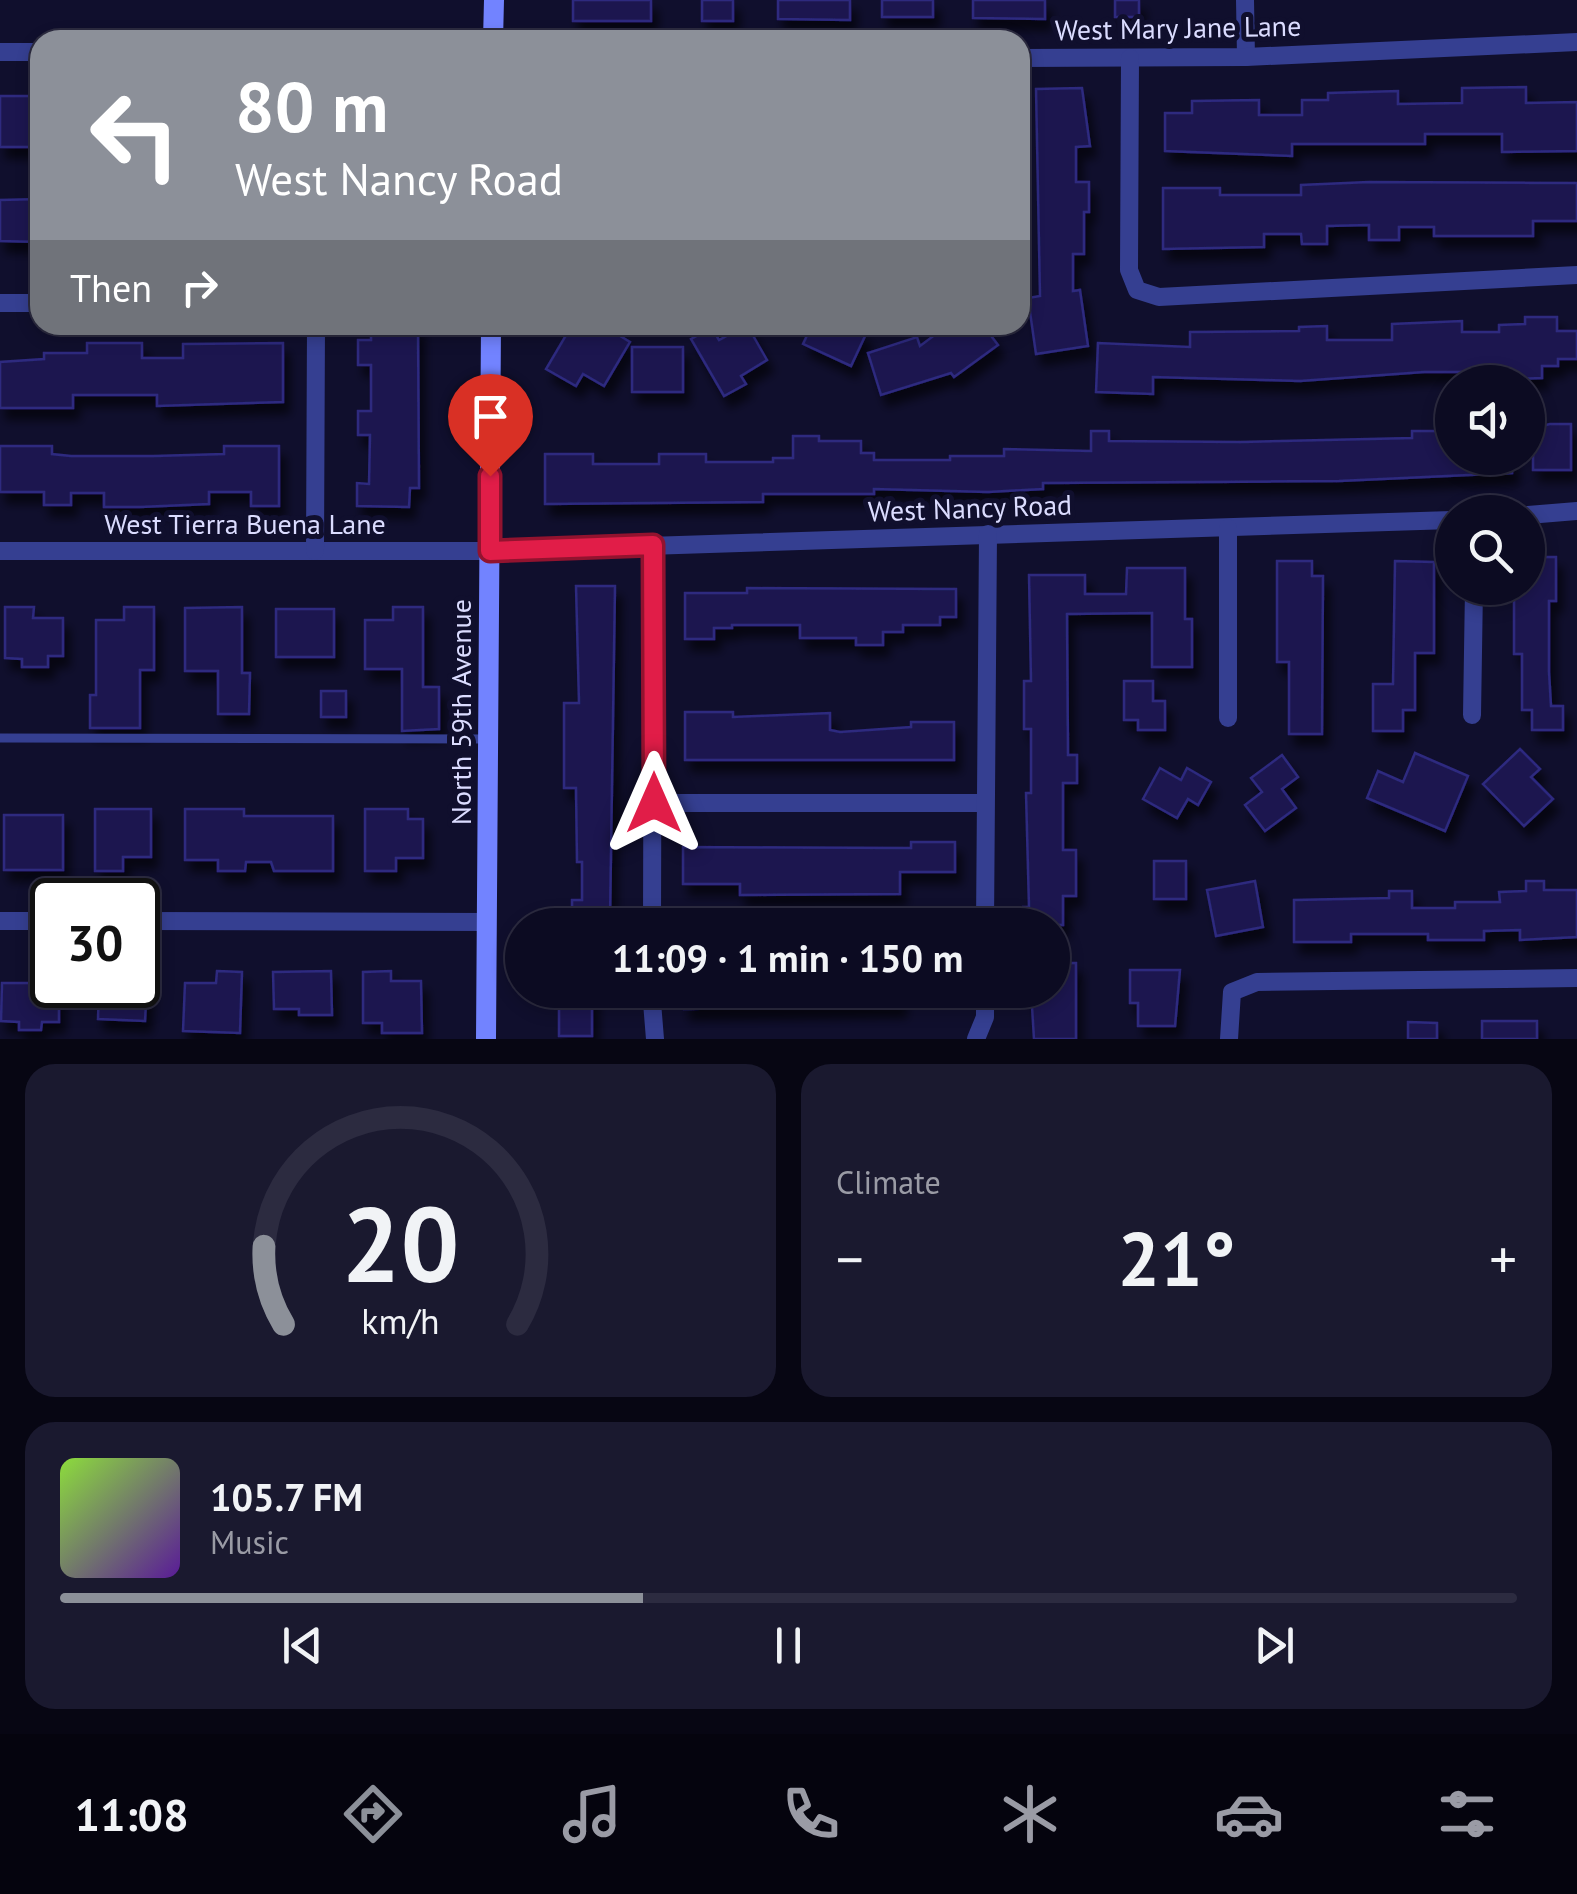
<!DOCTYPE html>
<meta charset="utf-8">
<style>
body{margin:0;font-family:"PT Sans",sans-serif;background:#1a192f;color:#f1f3f6;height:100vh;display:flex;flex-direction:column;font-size:38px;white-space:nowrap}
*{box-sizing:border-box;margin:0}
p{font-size:32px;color:#9a9ba5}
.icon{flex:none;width:55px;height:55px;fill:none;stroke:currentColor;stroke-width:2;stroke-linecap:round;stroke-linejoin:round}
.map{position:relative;height:1039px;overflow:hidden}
.side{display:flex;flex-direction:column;gap:25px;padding:25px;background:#070613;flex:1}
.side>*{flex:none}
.banner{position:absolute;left:30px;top:30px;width:1000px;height:305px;border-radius:30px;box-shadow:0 5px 15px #0003,0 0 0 2px #2c2b40;background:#8c9099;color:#fff;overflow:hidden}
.fabs{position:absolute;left:1435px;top:365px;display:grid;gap:20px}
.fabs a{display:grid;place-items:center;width:110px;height:110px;border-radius:50%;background:#0c0b22;box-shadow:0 5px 15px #0003,0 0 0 2px #2c2b40;font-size:50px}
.speed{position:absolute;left:30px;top:878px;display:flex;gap:20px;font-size:50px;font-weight:700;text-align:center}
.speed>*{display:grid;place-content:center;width:130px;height:130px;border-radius:50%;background:#0c0b22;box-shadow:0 5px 15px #0003,0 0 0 2px #2c2b40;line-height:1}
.speed .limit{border:5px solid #111;border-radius:15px;background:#fff;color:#111}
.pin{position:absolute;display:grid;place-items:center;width:85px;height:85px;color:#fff;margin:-102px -42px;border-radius:50% 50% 50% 0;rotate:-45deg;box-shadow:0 0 10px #0007}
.pin .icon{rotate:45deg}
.me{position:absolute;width:110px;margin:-55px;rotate:0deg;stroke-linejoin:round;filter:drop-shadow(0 0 8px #0008)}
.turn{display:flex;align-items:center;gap:35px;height:210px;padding:0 40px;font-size:45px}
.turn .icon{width:130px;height:130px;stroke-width:2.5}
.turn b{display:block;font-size:70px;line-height:85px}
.then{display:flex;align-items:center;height:95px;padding:0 40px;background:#0003;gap:20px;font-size:38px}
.big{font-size:75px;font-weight:700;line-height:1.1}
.side .card{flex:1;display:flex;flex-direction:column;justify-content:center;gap:15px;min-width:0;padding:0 35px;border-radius:30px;background:#1a192f}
.side .dial{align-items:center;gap:0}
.dial svg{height:260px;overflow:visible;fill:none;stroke:#2c2b40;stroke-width:7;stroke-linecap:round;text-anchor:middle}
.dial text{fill:#f1f3f6;stroke:none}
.song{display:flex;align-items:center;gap:30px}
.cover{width:120px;height:120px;border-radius:15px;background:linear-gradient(135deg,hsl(90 70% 55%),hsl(270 70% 35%))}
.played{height:10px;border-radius:5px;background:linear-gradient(90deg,#8c9099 40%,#2c2b40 40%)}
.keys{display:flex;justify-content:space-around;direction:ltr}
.heat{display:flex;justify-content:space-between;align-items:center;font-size:55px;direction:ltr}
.side .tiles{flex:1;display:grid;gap:25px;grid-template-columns:1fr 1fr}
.card:last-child{grid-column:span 2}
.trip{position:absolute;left:505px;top:908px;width:565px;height:100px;border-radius:50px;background:#0c0b22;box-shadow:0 5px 15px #0003,0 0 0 2px #2c2b40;font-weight:700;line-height:100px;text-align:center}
.tab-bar{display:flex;height:160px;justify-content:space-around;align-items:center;background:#05040e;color:#9a9ba5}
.tab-bar .icon{width:70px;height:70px}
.tab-bar .selected{color:#8c9099}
.tab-bar b{font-size:45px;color:#f1f3f6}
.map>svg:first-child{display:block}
</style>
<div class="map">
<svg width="1577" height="1039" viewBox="0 0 1577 1039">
<defs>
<filter id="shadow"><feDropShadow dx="6" dy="11" stdDeviation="5" flood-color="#0009"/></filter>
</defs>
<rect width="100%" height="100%" fill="#100f2d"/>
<g fill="#1c1950" stroke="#2d297f" stroke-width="2.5" filter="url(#shadow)">
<rect x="573" y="0" width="78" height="21"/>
<rect x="702" y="0" width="31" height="21"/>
<path d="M 778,0 L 850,0 L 850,20 L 778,19 Z"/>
<rect x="882" y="0" width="51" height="17"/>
<path d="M 973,0 L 1045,0 L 1045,19 L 973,18 Z"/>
<rect x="1115" y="0" width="24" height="17"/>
<path d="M 1526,87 L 1526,103 L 1577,102 L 1577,151 L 1502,152 L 1502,134 L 1425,134 L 1425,144 L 1292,144 L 1292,156 L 1165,151 L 1165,113 L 1192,113 L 1192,101 L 1259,100 L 1259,115 L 1302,115 L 1302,100 L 1328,100 L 1328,93 L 1398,91 L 1398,104 L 1462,103 L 1462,88 Z"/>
<path d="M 1082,88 L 1090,146 L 1076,147 L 1076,182 L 1089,182 L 1089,212 L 1084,212 L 1084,254 L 1073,254 L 1073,291 L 1080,290 L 1088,346 L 1036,354 L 1028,298 L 1040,296 L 1036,89 Z"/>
<rect x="0" y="96" width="40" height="51"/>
<path d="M 1369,182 L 1577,183 L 1577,221 L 1533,221 L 1533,236 L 1434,236 L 1434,227 L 1399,227 L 1399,240 L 1369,240 L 1369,225 L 1327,226 L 1327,244 L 1302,244 L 1301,234 L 1264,234 L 1264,247 L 1163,249 L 1163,188 L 1220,188 L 1220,195 L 1301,195 L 1301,185 Z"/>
<path d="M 40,199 L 40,242 L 0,241 L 0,200 Z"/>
<path d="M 1525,317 L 1557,317 L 1557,331 L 1577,331 L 1577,359 L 1558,359 L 1558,366 L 1542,366 L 1542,378 L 1515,379 L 1515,372 L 1424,372 L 1300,381 L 1153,377 L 1153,394 L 1096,392 L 1098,343 L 1190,347 L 1190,332 L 1299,331 L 1299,327 L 1327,326 L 1327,340 L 1392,340 L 1392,324 L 1462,321 L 1462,332 L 1499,332 L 1499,325 L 1525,324 Z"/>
<path d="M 371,325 L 418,325 L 419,488 L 410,488 L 409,507 L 357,506 L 357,483 L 369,484 L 370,435 L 358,435 L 358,411 L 371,411 L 371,365 L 358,365 L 358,340 L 371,340 Z"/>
<path d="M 572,325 L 602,325 L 630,342 L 604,386 L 583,374 L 576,386 L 546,369 Z"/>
<path d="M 747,325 L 767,360 L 741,376 L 746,384 L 724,396 L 691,339 L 712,328 L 719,340 Z"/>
<path d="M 812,325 L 847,325 L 866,334 L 851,366 L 803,344 Z"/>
<path d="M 948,325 L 983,325 L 998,345 L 954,377 L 951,373 L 881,395 L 868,353 L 917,337 L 920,346 Z"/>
<path d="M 87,343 L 142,343 L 142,358 L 183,358 L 183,344 L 283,343 L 283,402 L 157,406 L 157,395 L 73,395 L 73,408 L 0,408 L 0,362 L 44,359 L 44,353 L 87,353 Z"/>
<rect x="632" y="347" width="51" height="45"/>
<path d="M 1550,424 L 1571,424 L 1571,470 L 1533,470 L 1533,428 Z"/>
<path d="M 1091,431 L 1109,431 L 1109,441 L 1241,442 L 1412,438 L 1412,431 L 1452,431 L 1452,458 L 1512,458 L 1512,473 L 1339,481 L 1043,483 L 1043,489 L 988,492 L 874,489 L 874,494 L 763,494 L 763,502 L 545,504 L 545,454 L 593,454 L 593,464 L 659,464 L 659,454 L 706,454 L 706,462 L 773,462 L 773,458 L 793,458 L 793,436 L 819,436 L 819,441 L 861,441 L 861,453 L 874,453 L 874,460 L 950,460 L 950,456 L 1004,456 L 1004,449 L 1091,451 Z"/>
<path d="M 0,446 L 52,446 L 52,454 L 71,456 L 154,456 L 224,454 L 224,446 L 279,446 L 279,506 L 251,506 L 251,492 L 209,492 L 209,504 L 140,507 L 104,507 L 104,493 L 71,493 L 71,505 L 44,505 L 44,492 L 0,492 Z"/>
<path d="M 1528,557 L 1556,557 L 1556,601 L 1549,601 L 1549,672 L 1551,706 L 1563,706 L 1563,730 L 1532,730 L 1532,710 L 1522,710 L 1522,654 L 1514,654 L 1514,588 L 1528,588 Z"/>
<path d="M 1277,561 L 1312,561 L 1312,576 L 1323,576 L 1322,734 L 1289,734 L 1289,662 L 1277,662 Z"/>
<path d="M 1395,561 L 1434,562 L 1434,653 L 1415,653 L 1415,710 L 1403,710 L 1403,731 L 1373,731 L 1373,684 L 1393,684 Z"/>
<path d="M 1127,568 L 1185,568 L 1185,619 L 1192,619 L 1192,667 L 1152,667 L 1152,613 L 1067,614 L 1068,755 L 1077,755 L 1077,783 L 1063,783 L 1063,850 L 1076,850 L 1076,896 L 1063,896 L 1063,925 L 1023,925 L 1023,907 L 1029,907 L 1026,793 L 1031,793 L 1031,729 L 1024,729 L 1024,681 L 1031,681 L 1029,575 L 1085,575 L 1085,594 L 1126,594 Z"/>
<path d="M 576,586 L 615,586 L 610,919 L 572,919 L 572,900 L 582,900 L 582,862 L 577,862 L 576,788 L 564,788 L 564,703 L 579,703 Z"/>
<path d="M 747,588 L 956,589 L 956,617 L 940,617 L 940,625 L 903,625 L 903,632 L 883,632 L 883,645 L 856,645 L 856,638 L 800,638 L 800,625 L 732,625 L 732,628 L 714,628 L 714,639 L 685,639 L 685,593 L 747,593 Z"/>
<path d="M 5,607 L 34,607 L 33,618 L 63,618 L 63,656 L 48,656 L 48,667 L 22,667 L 22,659 L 5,658 Z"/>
<path d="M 124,607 L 154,607 L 154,670 L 140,670 L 140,728 L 90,728 L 90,695 L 96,695 L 96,620 L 124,620 Z"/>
<path d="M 242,607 L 242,673 L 250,673 L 249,714 L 218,714 L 218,671 L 185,671 L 185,608 Z"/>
<path d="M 393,607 L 423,607 L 423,687 L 439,687 L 439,729 L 402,731 L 402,669 L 365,669 L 365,620 L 393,620 Z"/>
<rect x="276" y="609" width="58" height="48"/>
<path d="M 1124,681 L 1153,681 L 1153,701 L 1165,701 L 1165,730 L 1138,730 L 1138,720 L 1124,720 Z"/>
<rect x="321" y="691" width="25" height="26"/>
<path d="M 685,712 L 733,712 L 733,717 L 830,713 L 830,730 L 840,732 L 911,727 L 911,722 L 954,722 L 954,760 L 685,760 Z"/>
<path d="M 1520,749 L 1540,769 L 1531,777 L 1553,799 L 1524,826 L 1483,784 Z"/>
<path d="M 1415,753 L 1468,776 L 1445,831 L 1367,798 L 1378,771 L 1403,782 Z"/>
<path d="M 1282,755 L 1298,777 L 1282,789 L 1296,808 L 1265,831 L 1245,805 L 1262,792 L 1251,778 Z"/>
<path d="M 1160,768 L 1181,780 L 1187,768 L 1211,782 L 1198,805 L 1188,799 L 1177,818 L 1143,799 Z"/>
<path d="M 95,809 L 151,809 L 151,857 L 123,857 L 123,871 L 95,871 Z"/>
<path d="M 185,809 L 244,809 L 244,816 L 333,816 L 333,871 L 274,871 L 271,862 L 246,862 L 245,871 L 218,871 L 218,860 L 185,860 Z"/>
<path d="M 365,809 L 408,809 L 408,819 L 423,819 L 423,858 L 396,858 L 396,871 L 365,871 Z"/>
<rect x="4" y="815" width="59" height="55"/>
<path d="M 911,842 L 955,842 L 955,872 L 900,872 L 900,894 L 740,895 L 740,884 L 683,884 L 683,847 L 911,848 Z"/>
<rect x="1154" y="861" width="32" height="38"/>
<path d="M 1255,881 L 1263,927 L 1216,936 L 1207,890 Z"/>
<path d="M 1526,881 L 1544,881 L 1544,890 L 1577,890 L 1577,937 L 1520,940 L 1520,930 L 1484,931 L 1484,940 L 1428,940 L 1428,934 L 1351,934 L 1351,942 L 1294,942 L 1294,900 L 1389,898 L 1389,891 L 1412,891 L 1412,908 L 1455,908 L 1455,902 L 1500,902 L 1499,892 L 1526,891 Z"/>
<path d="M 1052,963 L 1076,963 L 1076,1039 L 1034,1039 L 1031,990 L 1052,990 Z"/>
<path d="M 1130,970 L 1180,970 L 1175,1026 L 1138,1026 L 1138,1003 L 1130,1003 Z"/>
<path d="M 217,971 L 242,972 L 240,1033 L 183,1031 L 185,983 L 216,983 Z"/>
<path d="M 331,971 L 332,1015 L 299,1015 L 299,1009 L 274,1009 L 273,972 Z"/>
<path d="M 391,971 L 391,981 L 421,981 L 422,1033 L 382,1033 L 382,1023 L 363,1023 L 363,972 Z"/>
<path d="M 30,972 L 52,972 L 52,985 L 59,985 L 59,1022 L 42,1022 L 41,1030 L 19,1030 L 19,1022 L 1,1021 L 2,983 L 30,983 Z"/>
<path d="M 99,985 L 147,985 L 145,1021 L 98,1019 Z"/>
<rect x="559" y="990" width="33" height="46"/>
<path d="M 684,990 L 900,990 L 900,1006 L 684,1009 Z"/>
<rect x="1482" y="1021" width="55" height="18"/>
<path d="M 1408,1022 L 1437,1023 L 1437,1039 L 1408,1039 Z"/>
</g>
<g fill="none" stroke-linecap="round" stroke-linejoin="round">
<path stroke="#353f91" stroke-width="9" d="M 0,738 L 488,739"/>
<g stroke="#353f91" stroke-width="18">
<path d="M 1245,0 L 1246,57"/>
<path d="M 0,52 L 40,52"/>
<path d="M 1020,58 L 1246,57 L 1577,42"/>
<path d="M 1130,58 L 1129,270 L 1137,290 L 1159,297 L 1577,275"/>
<path d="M 1,303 L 40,303"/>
<path d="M 1528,515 L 1577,511"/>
<path d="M 0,551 L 490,551 L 1452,520"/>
<path d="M 315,551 L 316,325"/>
<path d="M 1472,715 L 1474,588"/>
<path d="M 1228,718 L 1228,528"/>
<path d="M 654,803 L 985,803"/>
<path d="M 0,921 L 52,921"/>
<path d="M 138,921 L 487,922"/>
<path d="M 652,925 L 653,545"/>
<path d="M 985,925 L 988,534"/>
<path d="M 651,990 L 655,1039"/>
<path d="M 976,1039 L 985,1017 L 985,990"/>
<path d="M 1229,1039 L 1232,992 L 1257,982 L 1577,978"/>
</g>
<g stroke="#7283ff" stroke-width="20">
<path d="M 493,40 L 494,0"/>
<path d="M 486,1039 L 491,325"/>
</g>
</g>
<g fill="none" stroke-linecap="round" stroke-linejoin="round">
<defs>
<path id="route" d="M 490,476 L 490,551 L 653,545 L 654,803"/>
</defs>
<use href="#route" stroke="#92132f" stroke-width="25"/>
<use href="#route" stroke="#e11d48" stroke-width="18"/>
</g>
<g text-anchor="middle" stroke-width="10" stroke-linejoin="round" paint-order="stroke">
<g font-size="28" fill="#dbdcff" stroke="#100f2d">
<text transform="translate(1178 28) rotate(-1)" y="10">West Mary Jane Lane</text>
<text transform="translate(970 508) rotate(-2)" y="10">West Nancy Road</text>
<text x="245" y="534">West Tierra Buena Lane</text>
<text transform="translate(461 712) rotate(-90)" y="10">North 59th Avenue</text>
</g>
</g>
</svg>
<div class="fabs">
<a><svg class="icon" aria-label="sound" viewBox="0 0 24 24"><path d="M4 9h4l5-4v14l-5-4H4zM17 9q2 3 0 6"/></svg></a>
<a><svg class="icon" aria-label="search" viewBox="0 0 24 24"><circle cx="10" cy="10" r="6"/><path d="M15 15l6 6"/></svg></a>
</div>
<div class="speed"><div class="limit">30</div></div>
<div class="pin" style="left:490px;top:476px;background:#d93025"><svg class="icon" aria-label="arrive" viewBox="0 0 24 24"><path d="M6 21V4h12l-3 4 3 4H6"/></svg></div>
<svg class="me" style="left:654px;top:803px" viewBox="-20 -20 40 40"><path d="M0-17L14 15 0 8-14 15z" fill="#e11d48" stroke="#fff" stroke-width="4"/></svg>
<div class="trip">11:09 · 1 min · 150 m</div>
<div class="banner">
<div class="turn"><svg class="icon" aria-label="left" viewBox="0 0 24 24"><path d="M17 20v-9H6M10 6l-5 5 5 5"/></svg><div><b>80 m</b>West Nancy Road</div></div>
<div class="then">Then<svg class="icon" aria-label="right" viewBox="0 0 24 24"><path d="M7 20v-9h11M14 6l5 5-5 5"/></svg></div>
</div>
</div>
<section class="side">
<div class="tiles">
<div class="card dial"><svg viewBox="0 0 100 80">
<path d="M14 69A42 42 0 1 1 86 69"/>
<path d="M14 69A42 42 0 0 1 8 45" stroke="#8c9099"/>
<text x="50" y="56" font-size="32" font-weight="700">20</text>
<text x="50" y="72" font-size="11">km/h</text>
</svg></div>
<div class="card"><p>Climate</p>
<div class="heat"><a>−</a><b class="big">21°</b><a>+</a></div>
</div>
<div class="card">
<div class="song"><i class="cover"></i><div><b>105.7 FM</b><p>Music</p></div></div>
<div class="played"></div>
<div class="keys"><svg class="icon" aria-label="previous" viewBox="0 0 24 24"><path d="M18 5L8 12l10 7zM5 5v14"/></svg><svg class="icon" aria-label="pause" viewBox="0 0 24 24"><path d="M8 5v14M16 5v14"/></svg><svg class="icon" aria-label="next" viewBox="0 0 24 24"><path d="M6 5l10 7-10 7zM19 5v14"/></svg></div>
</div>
</div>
</section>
<nav class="tab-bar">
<b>11:08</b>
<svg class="icon selected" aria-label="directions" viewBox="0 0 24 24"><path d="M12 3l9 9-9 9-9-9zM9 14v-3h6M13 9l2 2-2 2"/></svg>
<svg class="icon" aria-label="music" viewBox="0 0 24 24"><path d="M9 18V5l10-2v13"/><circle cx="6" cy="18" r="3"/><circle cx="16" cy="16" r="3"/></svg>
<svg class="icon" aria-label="phone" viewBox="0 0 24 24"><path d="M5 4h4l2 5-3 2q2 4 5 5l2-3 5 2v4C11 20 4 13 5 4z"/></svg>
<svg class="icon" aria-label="climate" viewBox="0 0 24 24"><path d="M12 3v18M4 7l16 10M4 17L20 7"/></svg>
<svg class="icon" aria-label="car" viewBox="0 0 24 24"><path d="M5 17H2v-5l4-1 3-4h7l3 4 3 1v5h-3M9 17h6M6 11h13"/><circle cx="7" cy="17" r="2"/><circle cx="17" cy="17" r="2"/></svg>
<svg class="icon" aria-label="filters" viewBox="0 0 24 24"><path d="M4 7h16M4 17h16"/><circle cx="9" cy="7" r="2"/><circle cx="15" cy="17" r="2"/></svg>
</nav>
